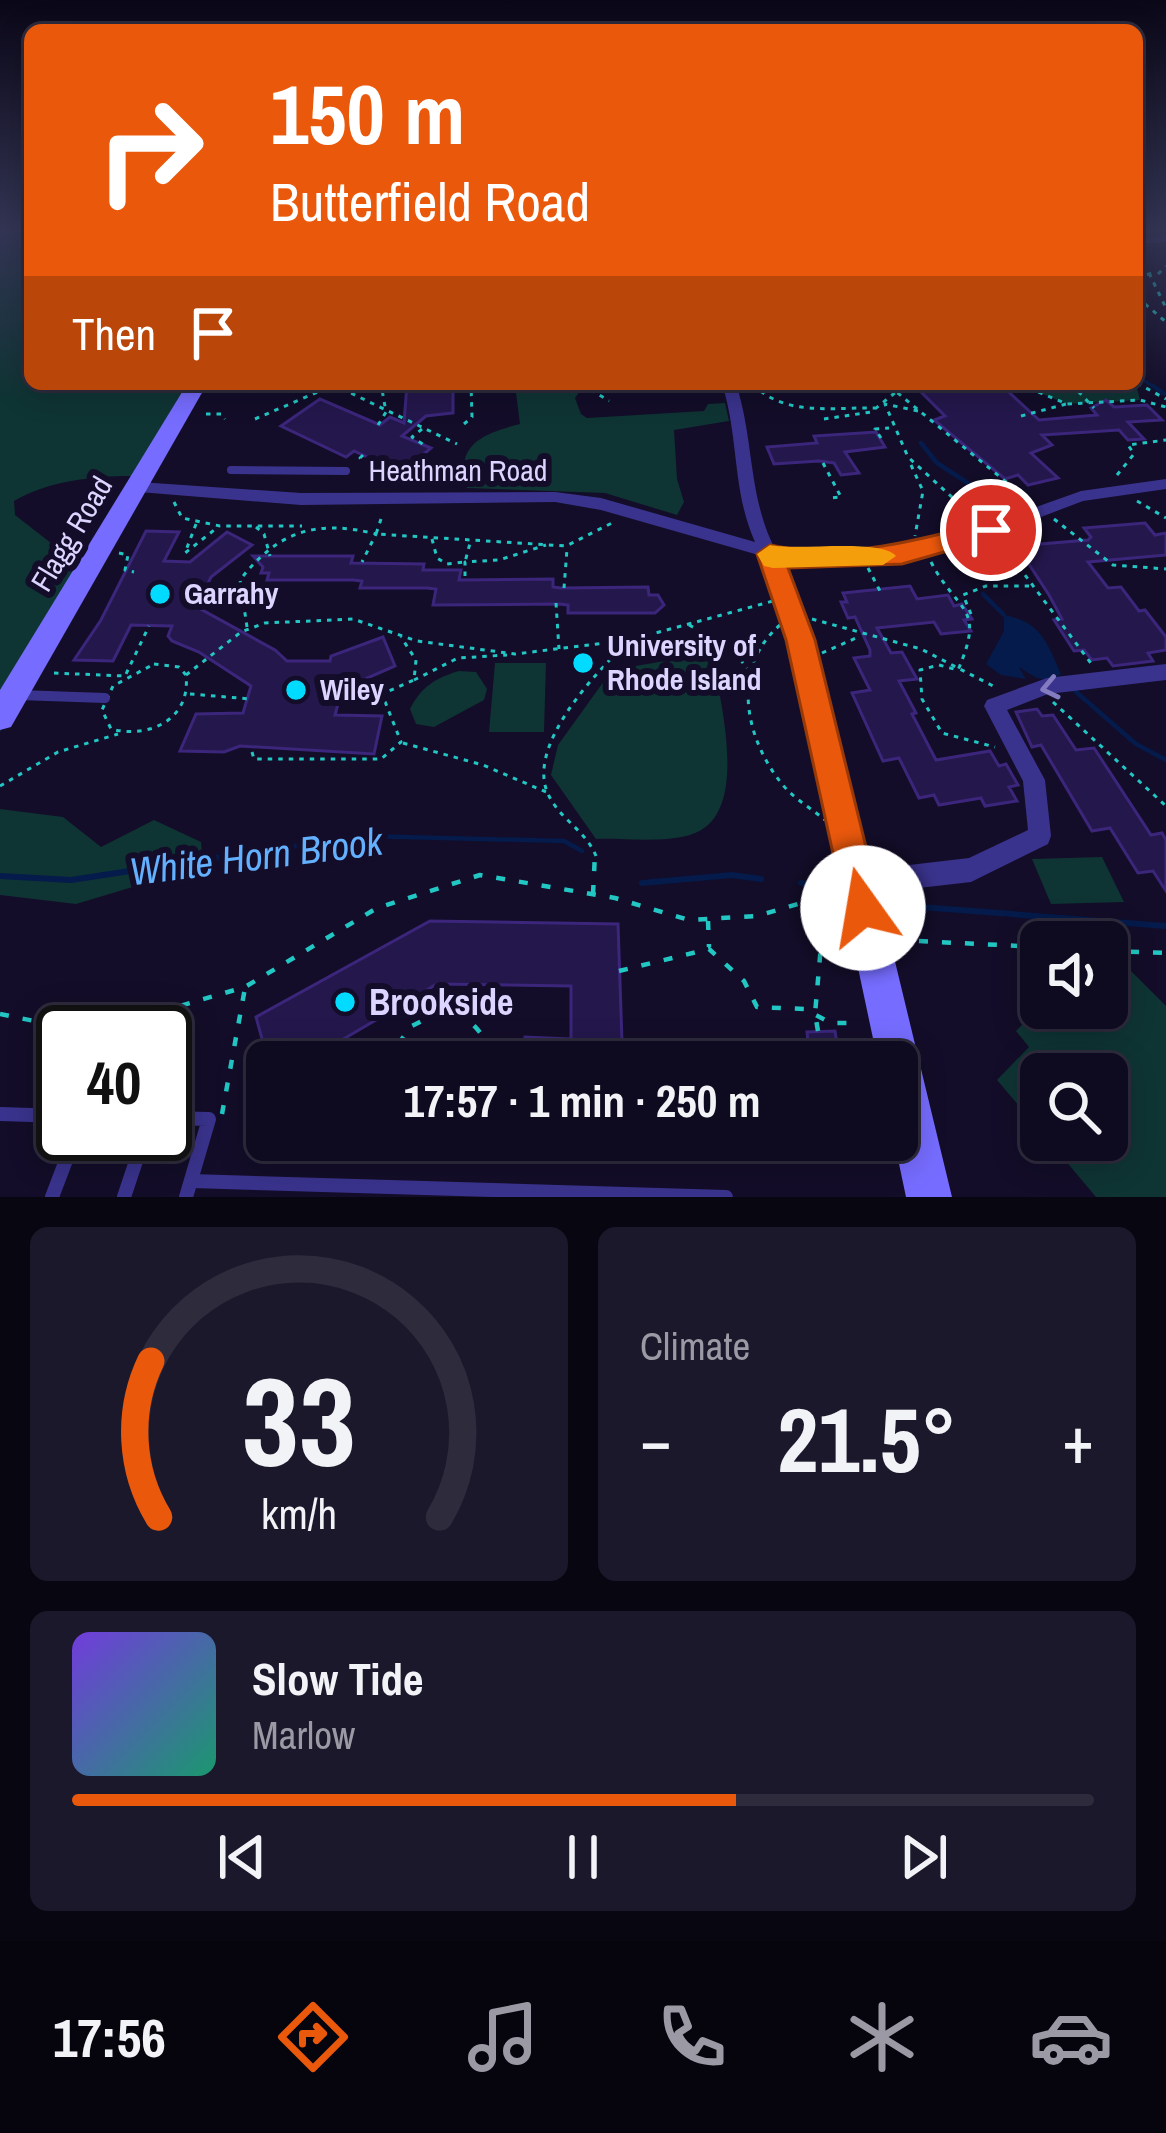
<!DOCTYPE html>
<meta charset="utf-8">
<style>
body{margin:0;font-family:"Archivo Narrow",sans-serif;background:#1c182c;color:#f1f3f6;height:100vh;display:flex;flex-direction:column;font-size:45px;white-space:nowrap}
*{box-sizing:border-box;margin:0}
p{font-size:39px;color:#9b9aa4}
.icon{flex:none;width:66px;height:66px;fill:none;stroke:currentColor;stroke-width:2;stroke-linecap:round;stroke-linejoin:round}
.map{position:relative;height:1197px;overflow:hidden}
.panel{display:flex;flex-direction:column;gap:30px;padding:30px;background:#080611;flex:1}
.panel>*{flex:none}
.guide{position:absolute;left:24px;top:24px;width:1119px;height:366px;border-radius:18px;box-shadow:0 6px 30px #0003,0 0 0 3px #2e2b3d;background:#ea580c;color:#fff;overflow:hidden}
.tools{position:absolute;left:1020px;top:921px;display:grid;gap:24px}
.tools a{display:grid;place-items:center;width:108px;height:108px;border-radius:18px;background:#0e0a1f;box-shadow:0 6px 30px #0003,0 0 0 3px #2e2b3d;font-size:60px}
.speed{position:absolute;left:36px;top:1005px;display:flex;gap:24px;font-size:60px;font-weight:700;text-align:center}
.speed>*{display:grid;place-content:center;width:156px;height:156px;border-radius:50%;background:#0e0a1f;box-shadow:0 6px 30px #0003,0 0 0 3px #2e2b3d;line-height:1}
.speed .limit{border:6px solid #111;border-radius:18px;background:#fff;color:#111}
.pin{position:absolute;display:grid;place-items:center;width:102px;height:102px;color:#fff;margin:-51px;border:6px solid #fff;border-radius:50%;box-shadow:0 3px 12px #0007}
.me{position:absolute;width:132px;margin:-66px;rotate:347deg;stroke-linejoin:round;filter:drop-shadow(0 0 9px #0008)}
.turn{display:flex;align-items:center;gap:42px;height:252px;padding:0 48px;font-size:54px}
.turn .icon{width:156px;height:156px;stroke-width:2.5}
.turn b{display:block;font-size:84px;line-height:102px}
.then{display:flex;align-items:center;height:114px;padding:0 48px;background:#0003;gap:24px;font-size:45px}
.big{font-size:90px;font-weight:800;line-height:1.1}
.panel .widget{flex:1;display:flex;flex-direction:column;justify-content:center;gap:18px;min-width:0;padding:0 42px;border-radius:18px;background:#1c182c}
.panel .dial{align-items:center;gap:0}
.dial svg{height:312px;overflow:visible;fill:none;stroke:#2e2b3d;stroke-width:7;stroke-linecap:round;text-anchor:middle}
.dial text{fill:#f1f3f6;stroke:none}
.song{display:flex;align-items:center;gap:36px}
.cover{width:144px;height:144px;border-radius:18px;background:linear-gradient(135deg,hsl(260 70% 55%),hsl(160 70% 35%))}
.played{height:12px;border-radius:6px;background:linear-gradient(90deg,#ea580c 65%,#2e2b3d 65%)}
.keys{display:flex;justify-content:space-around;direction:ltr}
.heat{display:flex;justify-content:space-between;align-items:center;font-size:66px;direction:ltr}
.panel .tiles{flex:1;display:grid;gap:30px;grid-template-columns:1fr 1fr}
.widget:last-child{grid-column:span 2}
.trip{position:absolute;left:246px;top:1041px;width:672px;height:120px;border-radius:18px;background:#0e0a1f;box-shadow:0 6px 30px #0003,0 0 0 3px #2e2b3d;font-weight:800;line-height:120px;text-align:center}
.tab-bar{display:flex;height:192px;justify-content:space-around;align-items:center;background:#06040c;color:#9b9aa4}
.tab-bar .icon{width:84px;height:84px}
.tab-bar .selected{color:#ea580c}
.tab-bar b{font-size:54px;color:#f1f3f6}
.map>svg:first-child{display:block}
</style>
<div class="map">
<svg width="1166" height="1197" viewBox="0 0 1166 1197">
<rect width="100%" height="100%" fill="#130d29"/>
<g fill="#0f3434">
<path d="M 0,231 L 30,231 L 30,384 L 200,384 L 132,476 C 93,476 48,481 14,501 L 15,515 L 56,547 L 51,565 L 91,577 L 0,732 Z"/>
<path d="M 585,384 L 575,398 L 581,414 L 587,418 L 704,411 L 708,404 L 725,403 L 729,421 L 674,430 L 677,479 L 684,502 L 677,515 L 605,493 L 467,488 C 453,444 485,433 520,424 L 516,393 L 567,392 Z"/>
<path d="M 1018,384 L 1136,384 L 1140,400 L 1067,404 Z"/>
<path d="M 712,653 C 719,698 753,817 690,835 C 663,843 624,838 596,839 L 551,775 L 558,745 L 612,670 Z"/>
<path d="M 495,663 L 546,663 L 544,732 L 489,732 Z"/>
<path d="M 459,671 L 476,672 L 487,689 L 484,700 L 434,727 L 416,724 L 410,709 C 421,687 435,678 459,671 Z"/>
<path d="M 0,809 L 63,817 L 101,847 L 154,820 L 201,842 L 203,866 L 76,904 L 0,895 Z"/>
<path d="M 1102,857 L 1124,902 L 1051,904 L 1032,859 Z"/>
<path d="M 1115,955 L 1166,1006 L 1166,1197 L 1096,1197 L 1048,1140 L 1107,1140 L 1107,1074 L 1041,1074 L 1041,1132 L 997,1080 L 1029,1047 L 1016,1031 L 1041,1006 L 1107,1008 L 1107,963 Z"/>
</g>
<path fill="#041b4b" d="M 1004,615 C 1041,622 1047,642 1061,674 C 1044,685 1034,677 1019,667 L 1026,679 L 1001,675 L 986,664 L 1004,631 Z"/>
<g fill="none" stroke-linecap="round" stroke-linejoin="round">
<path stroke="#041b4b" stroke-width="3" d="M 1137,376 L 1157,389"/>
<g stroke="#041b4b" stroke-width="4.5">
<path d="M 1153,386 L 1166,395"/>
<path d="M 921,443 L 937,463 L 994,500"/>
<path d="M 983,594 L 1004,615"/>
<path d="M 1075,691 L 1136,744 L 1166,760"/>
<path d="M 228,856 L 364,836 L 564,841 L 582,851"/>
</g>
<g stroke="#041b4b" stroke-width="6">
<path d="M 0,876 L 71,880 L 248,853"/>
<path d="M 642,883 L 732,875 L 761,879"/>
<path d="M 801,883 L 840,889"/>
<path d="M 881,904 L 1166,926"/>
</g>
</g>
<g fill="#24174c" stroke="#3b267b" stroke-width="3">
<path d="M 407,384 L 453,384 L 453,413 L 426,416 L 402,436 L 431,448 L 402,473 L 354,451 L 346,457 L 281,426 L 320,399 L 380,425 L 390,417 L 404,423 Z"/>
<path d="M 943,384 L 1000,384 L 1039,420 L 1097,415 L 1091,408 L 1106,400 L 1114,407 L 1147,405 L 1162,420 L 1128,422 L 1144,439 L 1128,440 L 1119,430 L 1042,435 L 1052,445 L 1031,453 L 1058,478 L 1028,485 L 1018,475 L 1005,479 L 934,420 L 945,416 L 918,389 Z"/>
<path d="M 876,432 L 885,447 L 845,452 L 859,473 L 841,475 L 834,463 L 819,461 L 774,464 L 767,447 L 817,443 L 814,436 Z"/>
<path d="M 1145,523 L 1155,535 L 1166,533 L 1166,555 L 1088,562 L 1108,588 L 1121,587 L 1139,611 L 1145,610 L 1166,637 L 1166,650 L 1148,653 L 1153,661 L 1113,666 L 1107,658 L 1092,660 L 1084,650 L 1074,651 L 1054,620 L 1062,619 L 1049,595 L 1017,546 L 1088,540 L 1091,537 L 1084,528 Z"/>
<path d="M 146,531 L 179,532 L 164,561 L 190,562 L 227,532 L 252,545 L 211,577 L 197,607 L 275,650 L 287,661 L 330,661 L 331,656 L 383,637 L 395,666 L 342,689 L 335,715 L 382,716 L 374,754 L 240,746 L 224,752 L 180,751 L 196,714 L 243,713 L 251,686 L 199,652 L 172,641 L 168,636 L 172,626 L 131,625 L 113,661 L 74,660 L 101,620 Z"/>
<path d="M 253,556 L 353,556 L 351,563 L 424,564 L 423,570 L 461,570 L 459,580 L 553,579 L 553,587 L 561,588 L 648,587 L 649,595 L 658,595 L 664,605 L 655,613 L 568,613 L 568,605 L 559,604 L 433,605 L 436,589 L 427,588 L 360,588 L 362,581 L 353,580 L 267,580 L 269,573 L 261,573 L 263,567 Z"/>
<path d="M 910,586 L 917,599 L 948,595 L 954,606 L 962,604 L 972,619 L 964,620 L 971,631 L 941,634 L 934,622 L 877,628 L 891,653 L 902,652 L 917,679 L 899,681 L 916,713 L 912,714 L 936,760 L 990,751 L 999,766 L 1006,764 L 1018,785 L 1009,787 L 1017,801 L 985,806 L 981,798 L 939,805 L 934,795 L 919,798 L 899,758 L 883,761 L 852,693 L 870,690 L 854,658 L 870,656 L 870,650 L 855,617 L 848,618 L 841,602 L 847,602 L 843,593 Z"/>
<path d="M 1037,709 L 1042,716 L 1053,715 L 1076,750 L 1094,748 L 1151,835 L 1162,833 L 1166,840 L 1166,891 L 1153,871 L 1138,873 L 1110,828 L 1092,831 L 1041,745 L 1032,747 L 1016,712 Z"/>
<path d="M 430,921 L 618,924 L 622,1042 L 808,1043 L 807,1032 L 835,1031 L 840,1062 L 522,1062 L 525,1037 L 571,1039 L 571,986 L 437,984 L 330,1047 L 328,1062 L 267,1062 L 267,1112 L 248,1111 L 264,1046 L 256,1017 Z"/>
</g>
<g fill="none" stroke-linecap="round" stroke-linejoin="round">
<g stroke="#22c7c4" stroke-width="3" stroke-dasharray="4.5 6" stroke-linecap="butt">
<path d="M 1149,273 L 1166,308"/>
<path d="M 1158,274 L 1166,266"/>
<path d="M 1137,278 L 1152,273"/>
<path d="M 1137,297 L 1166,322"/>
<path d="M 1137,383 L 1166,399"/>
<path d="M 582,384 L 609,401"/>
<path d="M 753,384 C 784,417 833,407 875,408"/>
<path d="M 894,384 L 894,390 L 1027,499"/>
<path d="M 1019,384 L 1067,404 L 1140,400 L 1166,407"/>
<path d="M 1071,384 L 1094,408"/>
<path d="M 212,391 L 328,385"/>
<path d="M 918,411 L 885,404 L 908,457 L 978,521"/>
<path d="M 206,414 L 221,414 L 225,419"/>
<path d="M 1021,416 L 1066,404"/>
<path d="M 255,419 L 334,385 L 457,444"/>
<path d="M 824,419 L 871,412 L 906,384"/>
<path d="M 464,424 L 472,417 L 471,384"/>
<path d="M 378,425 L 386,412 L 381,384"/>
<path d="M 422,429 L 412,437 L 424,445"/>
<path d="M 881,438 L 875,429 L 889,428"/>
<path d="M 363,455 L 360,458 L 393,472"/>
<path d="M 823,463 L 841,497 L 830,498"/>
<path d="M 441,464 L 443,483"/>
<path d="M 911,465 L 923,491 L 915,536"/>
<path d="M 1117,475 L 1134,454 L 1128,445 L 1166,440"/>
<path d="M 380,483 L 396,470"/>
<path d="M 1137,501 L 1166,518"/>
<path d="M 174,502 L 182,518 L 220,526 L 302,526"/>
<path d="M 381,519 L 376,534 L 566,546 L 614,522"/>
<path d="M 1054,519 L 1113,565 L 1166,569"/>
<path d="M 196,524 L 185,553 L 218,527"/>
<path d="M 256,527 L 264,534 L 270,556"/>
<path d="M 432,539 L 437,558 L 447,564 L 465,562 L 470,543"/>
<path d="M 985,550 L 1000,568 L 1019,567 L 1093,666"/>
<path d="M 119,553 L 128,555 L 125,570 L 134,572"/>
<path d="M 931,562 C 958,614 986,605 958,670 L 939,665 L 920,670 L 922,699 L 942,733 L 995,747"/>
<path d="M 868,568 L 881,593"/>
<path d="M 465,576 L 465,562 L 499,560 L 546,545"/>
<path d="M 564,588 L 567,549"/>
<path d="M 556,603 L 559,649"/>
<path d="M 971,614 L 963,595 L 986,586 L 1029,586"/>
<path d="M 812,619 L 921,649 L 997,688"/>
<path d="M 689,625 L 730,646 L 747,668"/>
<path d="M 780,625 C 731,667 744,737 782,784 C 794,799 811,808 825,820"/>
<path d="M 247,627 L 240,580 C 278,531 316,519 376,534 L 362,562"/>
<path d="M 822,653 L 856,638"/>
<path d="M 154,664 L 179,667 L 186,675 C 191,719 150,739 111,729 L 102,710 L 113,686 Z"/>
<path d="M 54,673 L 125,676 L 149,626"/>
<path d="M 186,675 L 241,632 L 265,623 L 353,619 L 417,641 L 515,654 L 630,640 L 773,601"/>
<path d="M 414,680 L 458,658 L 507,655"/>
<path d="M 190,694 L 251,699"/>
<path d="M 339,702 L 362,702 L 383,693"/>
<path d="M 1053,702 L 1166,806"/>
<path d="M 403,743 L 483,765 L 546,792"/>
<path d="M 252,752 L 254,759 L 381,759 L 401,742 L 382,694 L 414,680 L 416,660 L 401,637"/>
<path d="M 0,786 L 58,752 L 118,734"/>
<path d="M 596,856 C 586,831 561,820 549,796 C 524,748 595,673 628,642"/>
</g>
<g stroke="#22c7c4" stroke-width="4.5" stroke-dasharray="9 14" stroke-linecap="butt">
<path d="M 593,894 L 595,853"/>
<path d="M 708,921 L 709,947"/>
<path d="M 896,940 L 1041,947"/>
<path d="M 1107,951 L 1166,953"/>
<path d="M 619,971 L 709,949 L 744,981 L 757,1007 L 804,1009 L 831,1023 L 859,1023"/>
<path d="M 0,1014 L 44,1023 L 135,1019 L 245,987 L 377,908 L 480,875 L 615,898 L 689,920 L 757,916 L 805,902 L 838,915"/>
<path d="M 818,1031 L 815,1014 L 824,911"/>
<path d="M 328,1060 L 378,1062"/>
<path d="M 496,1060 L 522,1058"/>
<path d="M 384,1062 L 412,1026 L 442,1011 C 471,1014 483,1034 496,1059 L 493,1062"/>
<path d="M 222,1114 L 245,988"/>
<path d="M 370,1154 L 372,1140"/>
<path d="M 488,1157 L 489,1140"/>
</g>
<path stroke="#3a338d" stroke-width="8" d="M 231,470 L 346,471"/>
<path stroke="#3a338d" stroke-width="10" d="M 19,695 L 105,698"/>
<g stroke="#3a338d" stroke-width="14">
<path d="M 0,1114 L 63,1116"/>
<path d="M 165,1118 L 209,1119 L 186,1197"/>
<path d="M 191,1181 L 726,1197"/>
<path d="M 52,1197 L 76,1134"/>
<path d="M 124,1197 L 145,1134"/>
</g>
<g fill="#3a338d" fill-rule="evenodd">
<path d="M 1166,236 L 1166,242 L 1137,244 L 1137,238 Z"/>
<path d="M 722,384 L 736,384 C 754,438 748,495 774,547 L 793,553 L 902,548 L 958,535 L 1081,491 L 1166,479 L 1166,489 L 1083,501 L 967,545 L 902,560 L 793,565 L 782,562 L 796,595 L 817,666 L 867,870 L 969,858 L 1028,830 L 1023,781 L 984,706 L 987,700 L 1047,678 L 1166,664 L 1166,680 L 1048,694 L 1007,710 L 1045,780 L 1051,836 L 1048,844 L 971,882 L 858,895 L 850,891 L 798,666 L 778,595 L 762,556 L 601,510 L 555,502 L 301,505 L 139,492 L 131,487 L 139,482 L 301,493 L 555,492 L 601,498 L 755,542 C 732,491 739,436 722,384 Z"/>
</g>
<g fill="#766cff" fill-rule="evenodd">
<path d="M 187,384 L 207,384 L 11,727 L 0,730 L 0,690 Z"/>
<path d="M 858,865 L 871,870 L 876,883 L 952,1197 L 906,1197 L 894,1140 L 897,1062 L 878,1062 L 840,883 L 845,870 Z"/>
</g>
</g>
<defs><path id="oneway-chevron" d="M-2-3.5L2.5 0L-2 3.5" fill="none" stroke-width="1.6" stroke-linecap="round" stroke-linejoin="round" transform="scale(3)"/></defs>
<use stroke="#837cc0" href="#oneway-chevron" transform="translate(1050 688) rotate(168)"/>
<linearGradient id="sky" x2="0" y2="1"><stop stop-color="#0a0717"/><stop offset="0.58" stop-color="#333554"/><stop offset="1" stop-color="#333554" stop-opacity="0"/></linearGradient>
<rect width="1166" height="399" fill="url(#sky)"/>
<path fill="#ea580c" stroke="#983908" stroke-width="3" d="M 991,521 L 1003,530 L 1000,536 L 902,564 L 788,568 L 815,640 L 881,908 L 876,920 L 863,926 L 850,920 L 845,908 L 786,640 L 757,554 L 770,545 C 843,561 921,540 991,521 Z"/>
<path fill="#f59e0b" d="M 770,545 C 799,551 881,538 896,556 L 883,565 L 773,568 L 764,566 L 757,554 Z"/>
<g fill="#01dbff" stroke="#130d29" stroke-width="4.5">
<circle cx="160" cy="594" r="12"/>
<circle cx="583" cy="663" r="12"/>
<circle cx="296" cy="690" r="12"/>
<circle cx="345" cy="1002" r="12"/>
</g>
<g text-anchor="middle" stroke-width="12" stroke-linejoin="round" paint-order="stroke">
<g font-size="30" fill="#dcd5ff" stroke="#130d29">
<text x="458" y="481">Heathman Road</text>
<text transform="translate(72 534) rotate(-59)" y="10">Flagg Road</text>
</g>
<g font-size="30" font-weight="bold" fill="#dcd5ff" stroke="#130d29" text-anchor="start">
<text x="184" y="604">Garrahy</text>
<text x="607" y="656">University of<tspan x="607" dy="34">Rhode Island</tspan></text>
<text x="320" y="700">Wiley</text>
</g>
<g font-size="36" font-weight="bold" fill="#dcd5ff" stroke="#130d29" text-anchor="start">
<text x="369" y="1015">Brookside</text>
</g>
<g font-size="39" font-style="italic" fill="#63b0ff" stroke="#130d29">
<text transform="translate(256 856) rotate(-7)" y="14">White Horn Brook</text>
</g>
</g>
</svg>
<div class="tools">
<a><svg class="icon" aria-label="sound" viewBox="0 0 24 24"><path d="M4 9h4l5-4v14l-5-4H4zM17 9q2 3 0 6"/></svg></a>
<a><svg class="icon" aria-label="search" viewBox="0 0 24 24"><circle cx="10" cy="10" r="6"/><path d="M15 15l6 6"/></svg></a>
</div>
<div class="speed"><div class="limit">40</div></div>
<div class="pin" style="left:991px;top:530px;background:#d93025"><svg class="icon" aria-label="arrive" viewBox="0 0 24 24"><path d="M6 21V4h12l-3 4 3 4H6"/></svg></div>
<svg class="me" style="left:863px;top:908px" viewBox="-20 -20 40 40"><circle r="19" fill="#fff"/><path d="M0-13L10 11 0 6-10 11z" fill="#ea580c"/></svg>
<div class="trip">17:57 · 1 min · 250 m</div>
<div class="guide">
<div class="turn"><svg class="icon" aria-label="right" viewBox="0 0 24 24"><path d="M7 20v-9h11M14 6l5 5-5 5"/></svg><div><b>150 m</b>Butterfield Road</div></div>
<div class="then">Then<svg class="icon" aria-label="arrive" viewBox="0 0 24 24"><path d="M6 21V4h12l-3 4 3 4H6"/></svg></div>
</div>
</div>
<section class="panel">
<div class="tiles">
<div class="widget dial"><svg viewBox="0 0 100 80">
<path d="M14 69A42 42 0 1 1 86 69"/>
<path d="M14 69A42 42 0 0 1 12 29" stroke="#ea580c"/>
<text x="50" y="56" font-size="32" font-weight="700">33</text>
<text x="50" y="72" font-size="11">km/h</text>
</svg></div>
<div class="widget"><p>Climate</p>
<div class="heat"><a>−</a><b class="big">21.5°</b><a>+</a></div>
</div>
<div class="widget">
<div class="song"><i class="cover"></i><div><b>Slow Tide</b><p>Marlow</p></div></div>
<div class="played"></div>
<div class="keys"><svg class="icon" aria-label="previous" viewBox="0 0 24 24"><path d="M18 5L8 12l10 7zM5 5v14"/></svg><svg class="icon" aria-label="pause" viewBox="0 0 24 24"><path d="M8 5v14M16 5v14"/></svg><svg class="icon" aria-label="next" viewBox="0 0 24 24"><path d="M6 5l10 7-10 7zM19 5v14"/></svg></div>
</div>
</div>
</section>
<nav class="tab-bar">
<b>17:56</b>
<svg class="icon selected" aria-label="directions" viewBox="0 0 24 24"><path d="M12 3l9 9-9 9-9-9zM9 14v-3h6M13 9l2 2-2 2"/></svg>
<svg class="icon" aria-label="music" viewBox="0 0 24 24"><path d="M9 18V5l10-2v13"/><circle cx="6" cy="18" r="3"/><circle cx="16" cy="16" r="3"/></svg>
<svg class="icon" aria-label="phone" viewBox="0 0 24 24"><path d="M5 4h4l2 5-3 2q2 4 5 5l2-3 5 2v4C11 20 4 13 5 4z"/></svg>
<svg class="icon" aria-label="climate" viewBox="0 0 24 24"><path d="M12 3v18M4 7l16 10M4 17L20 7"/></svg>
<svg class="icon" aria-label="car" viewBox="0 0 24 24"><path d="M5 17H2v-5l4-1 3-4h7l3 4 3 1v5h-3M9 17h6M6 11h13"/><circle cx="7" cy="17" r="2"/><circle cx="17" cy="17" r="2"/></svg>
</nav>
